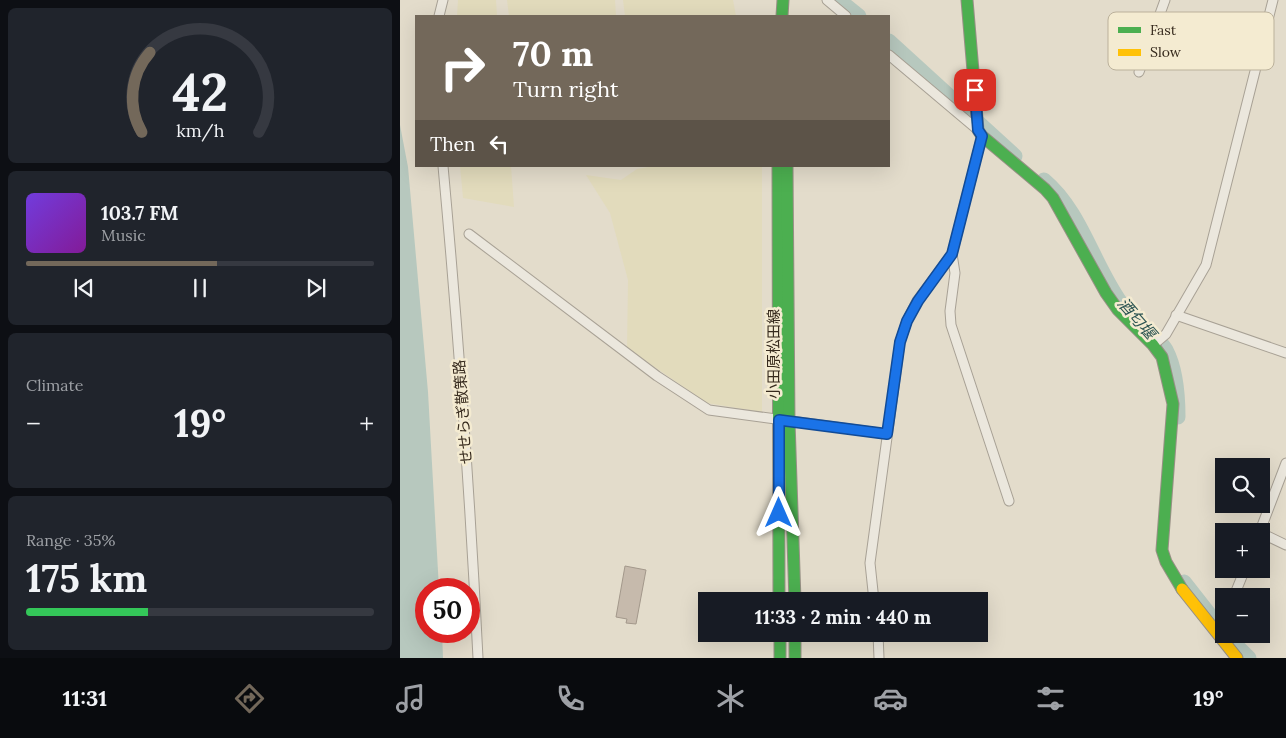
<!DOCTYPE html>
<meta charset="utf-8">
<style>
body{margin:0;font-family:Lora,"Noto Sans JP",serif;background:#20242c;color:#f1f3f6;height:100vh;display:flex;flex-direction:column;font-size:19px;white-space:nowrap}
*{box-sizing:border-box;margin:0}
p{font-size:16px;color:#9ea1a6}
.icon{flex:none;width:28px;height:28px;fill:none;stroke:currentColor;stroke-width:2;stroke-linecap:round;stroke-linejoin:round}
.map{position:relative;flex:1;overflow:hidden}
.side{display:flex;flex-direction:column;gap:8px;padding:8px;background:#0d0f14;width:400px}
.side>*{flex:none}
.banner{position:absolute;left:15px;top:15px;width:475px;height:152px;border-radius:0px;box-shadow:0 5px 20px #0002;background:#73685a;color:#fff;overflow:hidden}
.fabs{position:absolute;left:815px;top:458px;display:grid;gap:10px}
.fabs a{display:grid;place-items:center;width:55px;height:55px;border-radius:0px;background:#171b24;box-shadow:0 5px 20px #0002;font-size:25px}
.speed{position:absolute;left:15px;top:578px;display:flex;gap:10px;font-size:25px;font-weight:700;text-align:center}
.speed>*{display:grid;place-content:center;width:65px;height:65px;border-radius:50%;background:#171b24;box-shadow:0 5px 20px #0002;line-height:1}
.speed .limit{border:8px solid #d22;background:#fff;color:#111}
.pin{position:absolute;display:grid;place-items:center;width:42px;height:42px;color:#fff;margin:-21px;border-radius:10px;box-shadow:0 2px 8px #0006}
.me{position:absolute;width:55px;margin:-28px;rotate:0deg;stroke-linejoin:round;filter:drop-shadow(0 0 4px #0008)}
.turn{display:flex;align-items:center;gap:18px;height:105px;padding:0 15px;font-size:22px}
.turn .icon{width:65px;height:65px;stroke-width:2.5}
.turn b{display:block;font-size:35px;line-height:42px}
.then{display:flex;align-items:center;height:48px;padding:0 15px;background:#0003;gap:10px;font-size:19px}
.big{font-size:38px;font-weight:800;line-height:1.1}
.side .widget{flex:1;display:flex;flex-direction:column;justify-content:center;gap:8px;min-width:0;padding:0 18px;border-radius:8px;background:#20242c}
.side .dial{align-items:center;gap:0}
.dial svg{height:130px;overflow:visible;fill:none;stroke:#363941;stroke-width:7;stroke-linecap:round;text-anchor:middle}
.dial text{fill:#f1f3f6;stroke:none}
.song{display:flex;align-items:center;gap:15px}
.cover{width:60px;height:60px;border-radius:8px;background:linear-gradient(135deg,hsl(260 70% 55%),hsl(290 70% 35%))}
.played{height:5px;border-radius:2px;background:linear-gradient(90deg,#73685a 55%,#363941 55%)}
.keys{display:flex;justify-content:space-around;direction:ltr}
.heat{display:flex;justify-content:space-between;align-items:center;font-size:28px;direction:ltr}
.charge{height:8px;border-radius:4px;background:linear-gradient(90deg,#34c759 35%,#363941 0)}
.trip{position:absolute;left:298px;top:592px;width:290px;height:50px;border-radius:0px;background:#171b24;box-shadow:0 5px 20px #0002;font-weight:800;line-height:50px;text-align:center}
.menu{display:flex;height:80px;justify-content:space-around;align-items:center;background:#090b0e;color:#9ea1a6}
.menu .icon{width:35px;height:35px}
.menu .active{color:#73685a}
.menu b{font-size:22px;color:#f1f3f6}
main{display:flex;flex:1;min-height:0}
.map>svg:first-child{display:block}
</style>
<main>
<section class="side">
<div class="widget dial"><svg viewBox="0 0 100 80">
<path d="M14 69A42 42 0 1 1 86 69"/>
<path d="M14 69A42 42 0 0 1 19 20" stroke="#73685a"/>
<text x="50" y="56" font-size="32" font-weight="700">42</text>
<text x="50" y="72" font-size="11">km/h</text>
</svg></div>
<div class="widget">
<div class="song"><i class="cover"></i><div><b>103.7 FM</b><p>Music</p></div></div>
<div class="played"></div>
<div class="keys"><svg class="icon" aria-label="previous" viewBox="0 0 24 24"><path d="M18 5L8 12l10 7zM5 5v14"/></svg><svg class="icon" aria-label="pause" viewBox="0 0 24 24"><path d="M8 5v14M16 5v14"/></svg><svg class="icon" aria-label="next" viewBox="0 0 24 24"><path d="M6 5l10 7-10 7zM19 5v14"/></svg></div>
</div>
<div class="widget"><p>Climate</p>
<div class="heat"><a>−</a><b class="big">19°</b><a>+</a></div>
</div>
<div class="widget"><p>Range · 35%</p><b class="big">175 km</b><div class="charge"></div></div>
</section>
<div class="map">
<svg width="886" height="658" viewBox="0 0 886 658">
<rect width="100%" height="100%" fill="#e3dccb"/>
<g fill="#e2dbbc">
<path d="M 58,0 L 96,0 L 97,16 L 57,16 Z"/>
<path d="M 107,0 L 215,0 L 216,16 L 109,16 Z"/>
<path d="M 223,0 L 333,0 L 336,16 L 225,16 Z"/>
<path d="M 60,166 L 111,166 L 114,207 L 63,198 Z"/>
<path d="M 254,166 L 362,166 L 362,412 L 307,403 L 227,348 L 228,280 L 210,213 L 186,175 L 221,180 L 237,169 Z"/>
</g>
<path fill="#b7c8be" d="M 0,125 L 8,167 L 28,392 L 39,589 L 26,589 L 26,631 L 42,631 L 43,658 L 0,658 Z"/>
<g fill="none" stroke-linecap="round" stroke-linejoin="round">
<g stroke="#b7c8be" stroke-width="15">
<path d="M 439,0 L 459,16"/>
<path d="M 489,41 L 615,156"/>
<path d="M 644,180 C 681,211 693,264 721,303 C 732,319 757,334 766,350 C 776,369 778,395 778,417"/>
<path d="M 784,582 L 824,633"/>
<path d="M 825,634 L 849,658"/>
</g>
</g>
<path fill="#c6baac" stroke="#a3988b" d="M 225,566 L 246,570 L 236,624 L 226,623 L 227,619 L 216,617 Z"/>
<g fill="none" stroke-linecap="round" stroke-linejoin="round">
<defs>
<g id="street">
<path d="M 427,0 L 446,16"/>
<path d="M 39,16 L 43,0"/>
<path d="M 489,55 L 578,130"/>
<path d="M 739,72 L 765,0"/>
<path d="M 43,166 C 58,330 70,494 78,658"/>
<path d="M 69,234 L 257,376 L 309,410 L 487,434"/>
<path d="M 552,254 L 555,273 L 550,311 L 551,325 L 609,501"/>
<path d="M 776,315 L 886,353"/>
<path d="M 753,345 L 766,334 L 806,265 L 873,0"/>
<path d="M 860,531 L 886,463"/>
<path d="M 861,533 L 886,545"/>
<path d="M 834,596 L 845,569"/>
<path d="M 474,601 L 470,563 L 500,342 L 507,321 L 517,301 L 552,254 L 582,136"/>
<path d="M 478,634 L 479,658"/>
</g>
<g id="fast">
<path d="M 567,0 L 578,130 L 582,136 L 645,189 L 653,198 L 706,293 L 718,310 L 753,345 L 762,357 L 773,404 L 762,550 L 766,562 L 782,589"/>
<path d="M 382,16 L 383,0"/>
<path d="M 378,166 L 379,601"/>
<path d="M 387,166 L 389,421 L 395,601"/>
<path d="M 380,634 L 380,658"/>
<path d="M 395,634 L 395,658"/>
</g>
<path id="slow" d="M 782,589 L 837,658"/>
</defs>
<use href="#street" stroke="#a8a195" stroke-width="11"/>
<use href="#fast" stroke="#979085" stroke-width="13"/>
<use href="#slow" stroke="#979085" stroke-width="13"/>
<use href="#street" stroke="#ebe7dd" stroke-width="9"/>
<use href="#fast" stroke="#4caf50" stroke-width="11"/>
<use href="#slow" stroke="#ffc107" stroke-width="11"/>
</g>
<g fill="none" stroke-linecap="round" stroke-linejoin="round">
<defs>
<path id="route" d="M 379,513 L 379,420 L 487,434 L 500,342 L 507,321 L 518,301 L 552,254 L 582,136 L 578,130 L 575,90"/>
</defs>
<use href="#route" stroke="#114b97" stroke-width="12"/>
<use href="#route" stroke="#1a73e8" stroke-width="9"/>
</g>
<g text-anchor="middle" stroke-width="5" stroke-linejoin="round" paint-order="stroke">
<g font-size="15" fill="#362a1d" stroke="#f4ebd1">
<text transform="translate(374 354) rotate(-90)" y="5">小田原松田線</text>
<text transform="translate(63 412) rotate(-94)" y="5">せせらぎ散策路</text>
</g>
<g font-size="16" font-style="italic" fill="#2d5553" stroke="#f4ebd1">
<text transform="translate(737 318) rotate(49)" y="6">酒匂堰</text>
</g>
</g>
<rect x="708" y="12" width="166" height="58" rx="8" fill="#f4ebd1" stroke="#bbb19b" stroke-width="1"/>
<rect x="718" y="27" width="23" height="6" fill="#4caf50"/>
<rect x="718" y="49" width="23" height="7" fill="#ffc107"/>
<g font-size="14" fill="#362a1d">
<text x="750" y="35">Fast</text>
<text x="750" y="57">Slow</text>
</g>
</svg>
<div class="fabs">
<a><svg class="icon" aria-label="search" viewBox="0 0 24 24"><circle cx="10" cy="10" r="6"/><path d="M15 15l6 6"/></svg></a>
<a>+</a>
<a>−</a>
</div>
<div class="speed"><div class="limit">50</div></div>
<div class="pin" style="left:575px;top:90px;background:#d93025"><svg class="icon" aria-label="arrive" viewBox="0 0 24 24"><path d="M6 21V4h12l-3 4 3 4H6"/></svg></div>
<svg class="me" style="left:379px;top:513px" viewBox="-20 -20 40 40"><path d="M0-17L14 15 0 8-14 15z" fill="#1a73e8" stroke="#fff" stroke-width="4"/></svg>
<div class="trip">11:33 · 2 min · 440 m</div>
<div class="banner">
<div class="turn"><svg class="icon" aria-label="right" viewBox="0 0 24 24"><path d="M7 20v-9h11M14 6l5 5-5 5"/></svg><div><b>70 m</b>Turn right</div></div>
<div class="then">Then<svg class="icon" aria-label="left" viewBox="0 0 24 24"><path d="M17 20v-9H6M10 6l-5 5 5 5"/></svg></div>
</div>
</div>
</main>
<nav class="menu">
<b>11:31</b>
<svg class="icon active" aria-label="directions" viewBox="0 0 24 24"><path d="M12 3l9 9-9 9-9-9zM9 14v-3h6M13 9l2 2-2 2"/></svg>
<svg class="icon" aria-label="music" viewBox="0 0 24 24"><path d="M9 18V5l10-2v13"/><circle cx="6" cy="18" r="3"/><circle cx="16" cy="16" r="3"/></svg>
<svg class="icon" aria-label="phone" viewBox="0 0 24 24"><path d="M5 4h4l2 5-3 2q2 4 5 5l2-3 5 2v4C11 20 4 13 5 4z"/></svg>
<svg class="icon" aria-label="climate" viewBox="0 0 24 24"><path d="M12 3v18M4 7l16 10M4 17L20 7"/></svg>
<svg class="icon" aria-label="car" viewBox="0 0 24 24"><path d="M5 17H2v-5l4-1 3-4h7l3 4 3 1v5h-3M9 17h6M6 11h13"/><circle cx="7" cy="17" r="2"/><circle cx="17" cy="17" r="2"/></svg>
<svg class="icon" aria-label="filters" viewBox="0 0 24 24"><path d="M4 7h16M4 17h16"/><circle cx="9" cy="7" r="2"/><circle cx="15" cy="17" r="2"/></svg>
<b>19°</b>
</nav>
